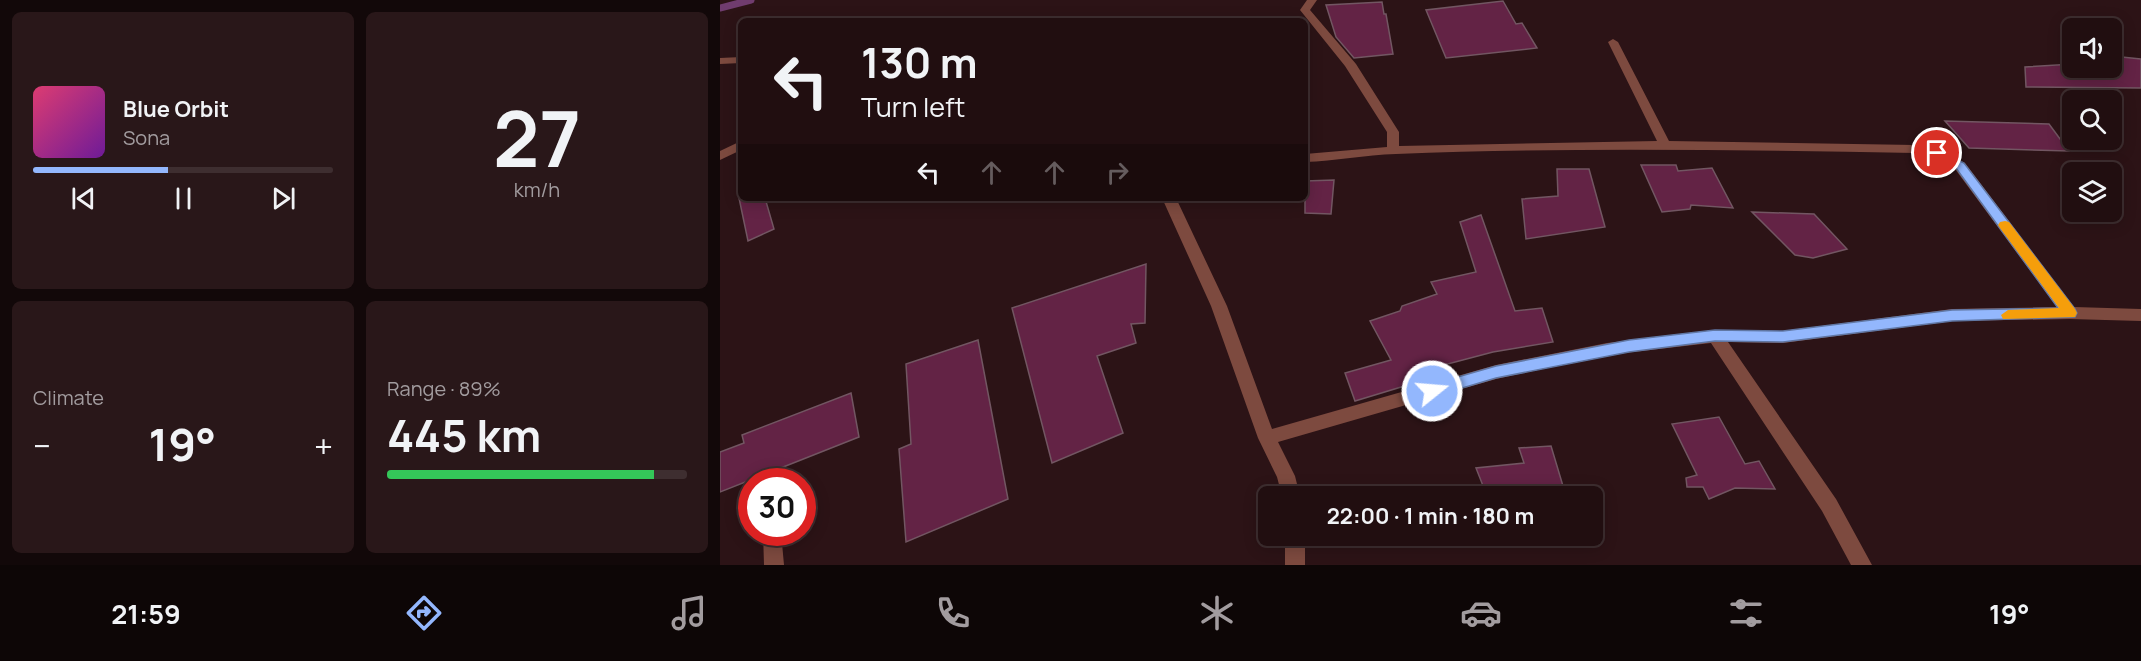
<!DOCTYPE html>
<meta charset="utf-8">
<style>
body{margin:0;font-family:Manrope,sans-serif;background:#291719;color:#f1f3f6;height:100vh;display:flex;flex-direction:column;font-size:22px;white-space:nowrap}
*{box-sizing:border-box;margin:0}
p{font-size:20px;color:#a29c9f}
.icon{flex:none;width:33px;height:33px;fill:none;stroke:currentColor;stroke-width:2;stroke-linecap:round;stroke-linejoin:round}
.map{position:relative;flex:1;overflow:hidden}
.side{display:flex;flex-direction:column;gap:12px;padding:12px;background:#120809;width:720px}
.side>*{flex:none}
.guide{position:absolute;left:18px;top:18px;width:570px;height:183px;border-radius:9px;box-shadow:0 3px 15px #0003,0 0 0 2px #3e2e30;background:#210e10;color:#f1f3f6;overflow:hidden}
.buttons{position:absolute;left:1342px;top:18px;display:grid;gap:12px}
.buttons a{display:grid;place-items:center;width:60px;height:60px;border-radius:9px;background:#210e10;box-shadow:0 3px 15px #0003,0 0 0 2px #3e2e30;font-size:30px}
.speed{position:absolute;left:18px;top:468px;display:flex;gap:12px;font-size:30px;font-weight:700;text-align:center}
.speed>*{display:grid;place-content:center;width:78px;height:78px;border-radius:50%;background:#210e10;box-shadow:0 3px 15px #0003,0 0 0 2px #3e2e30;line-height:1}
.speed .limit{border:9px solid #d22;background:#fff;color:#111}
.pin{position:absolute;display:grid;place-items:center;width:51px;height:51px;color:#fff;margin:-26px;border:3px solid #fff;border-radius:50%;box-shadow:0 2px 6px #0007}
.me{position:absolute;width:66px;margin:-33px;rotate:73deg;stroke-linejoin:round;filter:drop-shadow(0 0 4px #0008)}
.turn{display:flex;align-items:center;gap:21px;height:126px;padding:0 24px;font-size:27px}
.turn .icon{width:78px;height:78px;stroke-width:2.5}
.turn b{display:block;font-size:42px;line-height:51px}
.lanes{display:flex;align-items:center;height:57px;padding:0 24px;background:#0003;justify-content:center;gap:30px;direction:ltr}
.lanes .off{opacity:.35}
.big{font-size:45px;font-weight:700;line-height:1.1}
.side .widget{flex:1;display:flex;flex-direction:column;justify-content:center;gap:9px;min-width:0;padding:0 21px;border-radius:9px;background:#291719}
.side .dial{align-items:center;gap:0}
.dial b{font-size:78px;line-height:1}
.song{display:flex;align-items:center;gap:18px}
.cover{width:72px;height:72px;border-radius:9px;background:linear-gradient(135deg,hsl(340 70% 55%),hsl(280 70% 35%))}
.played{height:6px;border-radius:3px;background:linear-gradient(90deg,#93b7fd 45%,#3e2e30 45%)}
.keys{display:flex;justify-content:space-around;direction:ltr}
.heat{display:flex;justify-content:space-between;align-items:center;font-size:33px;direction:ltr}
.charge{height:9px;border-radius:4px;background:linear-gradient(90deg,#34c759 89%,#3e2e30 0)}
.side .tiles{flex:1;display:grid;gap:12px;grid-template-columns:repeat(2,1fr)}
.trip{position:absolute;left:538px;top:486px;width:345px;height:60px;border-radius:9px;background:#210e10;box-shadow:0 3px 15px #0003,0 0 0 2px #3e2e30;font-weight:700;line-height:60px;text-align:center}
.tabs{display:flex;height:96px;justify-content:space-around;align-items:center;background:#0d0606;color:#a29c9f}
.tabs .icon{width:42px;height:42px}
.tabs .on{color:#93b7fd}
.tabs b{font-size:27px;color:#f1f3f6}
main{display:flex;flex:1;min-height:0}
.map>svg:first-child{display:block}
</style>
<main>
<section class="side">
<div class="tiles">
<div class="widget">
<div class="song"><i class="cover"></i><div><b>Blue Orbit</b><p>Sona</p></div></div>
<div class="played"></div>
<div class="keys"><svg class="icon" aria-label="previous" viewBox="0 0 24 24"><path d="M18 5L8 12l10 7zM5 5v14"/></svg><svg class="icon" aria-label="pause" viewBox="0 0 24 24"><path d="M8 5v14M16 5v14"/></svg><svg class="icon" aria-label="next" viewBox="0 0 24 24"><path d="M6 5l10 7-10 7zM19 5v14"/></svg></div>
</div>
<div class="widget dial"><b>27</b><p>km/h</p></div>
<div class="widget"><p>Climate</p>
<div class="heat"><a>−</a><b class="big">19°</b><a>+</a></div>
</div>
<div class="widget"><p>Range · 89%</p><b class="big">445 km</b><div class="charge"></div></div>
</div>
</section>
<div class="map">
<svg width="1421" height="565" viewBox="0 0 1421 565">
<rect width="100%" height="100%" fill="#2c1316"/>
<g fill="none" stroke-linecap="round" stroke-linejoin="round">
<path stroke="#703c6e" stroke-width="7" d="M 0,8 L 31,0"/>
</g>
<g fill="#632345" stroke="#725662" stroke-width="1.5">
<path d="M 783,1 L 796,24 L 802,23 L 817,48 L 726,58 L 706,10 Z"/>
<path d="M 662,2 L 664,14 L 666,14 L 673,54 L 634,58 L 616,37 L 606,5 Z"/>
<path d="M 1392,56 L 1421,59 L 1421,88 L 1306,87 L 1305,67 L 1353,64 L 1353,68 L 1392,68 Z"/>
<path d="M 1225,121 L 1329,124 L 1349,151 L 1249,148 Z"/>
<path d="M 921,165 L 956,165 L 958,171 L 992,168 L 1013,208 L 971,205 L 970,209 L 942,212 Z"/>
<path d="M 837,169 L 869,169 L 885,227 L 806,239 L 802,199 L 838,196 Z"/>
<path d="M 614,180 L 611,214 L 585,213 L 585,181 Z"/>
<path d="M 19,198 L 45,198 L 54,229 L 28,241 Z"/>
<path d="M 1032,212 L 1094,214 L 1127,249 L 1093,258 L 1075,255 Z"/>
<path d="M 761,215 L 795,311 L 822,308 L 833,342 L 773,352 L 720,366 L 724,374 L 635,401 L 625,373 L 671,360 L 650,321 L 680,311 L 682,306 L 717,294 L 711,282 L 756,272 L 740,222 Z"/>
<path d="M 426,264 L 425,323 L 411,324 L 416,343 L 377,356 L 403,433 L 332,463 L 292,308 Z"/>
<path d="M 258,340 L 288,499 L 186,542 L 179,449 L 191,444 L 186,364 Z"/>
<path d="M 131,393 L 139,437 L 0,492 L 0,452 L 24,443 L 22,435 Z"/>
<path d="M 999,417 L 1025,464 L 1039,461 L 1055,489 L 1015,488 L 989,499 L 983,487 L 967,487 L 966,478 L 977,475 L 952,424 Z"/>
<path d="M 831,446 L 846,496 L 767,496 L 756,468 L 804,463 L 799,448 Z"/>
</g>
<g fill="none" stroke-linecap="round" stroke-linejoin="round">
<g fill="#7d4a3f" fill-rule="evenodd">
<path d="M 587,0 L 597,0 L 590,10 L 636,64 L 679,132 L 679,146 L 937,141 L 888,42 L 893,39 L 898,42 L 949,141 L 1195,145 L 1221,150 L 1245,163 L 1354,307 L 1421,309 L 1421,321 L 1350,319 L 1232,321 L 1063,343 L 1008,342 L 1116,499 L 1152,565 L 1131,565 L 1102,511 L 991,343 L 887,355 L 776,379 L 558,442 L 575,476 L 580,496 L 562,496 L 557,477 L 538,438 L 491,306 L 442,198 L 456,198 L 507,306 L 552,429 L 776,365 L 887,343 L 995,330 L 1063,331 L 1232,309 L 1337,307 L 1235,169 L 1213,156 L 1195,153 C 1022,150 849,147 676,154 C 645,155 615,161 585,162 L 585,154 L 667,147 L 667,132 L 625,66 L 580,10 Z"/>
<path d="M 21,57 L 21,63 L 0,64 L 0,58 Z"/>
<path d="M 21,141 L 21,150 L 0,160 L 0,151 Z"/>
<path d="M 43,532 L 61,532 L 64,565 L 44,565 Z"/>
<rect x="565" y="536" width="20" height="29"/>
</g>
</g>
<path fill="#93b7fd" stroke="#6077a4" stroke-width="1.5" d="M 1217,149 L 1244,163 L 1355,309 L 1357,313 L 1355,317 L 1232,321 L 1063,342 L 995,341 L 909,352 L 776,378 L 712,397 L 706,395 L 704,391 L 706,386 L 776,366 L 909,340 L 995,330 L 1063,331 L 1232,310 L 1338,308 L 1236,168 L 1213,156 L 1213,150 Z"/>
<path fill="#f59e0b" d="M 1285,221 L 1289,222 L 1355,309 L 1357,313 L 1355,317 L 1283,319 L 1281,315 L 1288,310 L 1339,308 L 1280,228 L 1278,225 L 1280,222 Z"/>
</svg>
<div class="buttons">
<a><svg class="icon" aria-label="sound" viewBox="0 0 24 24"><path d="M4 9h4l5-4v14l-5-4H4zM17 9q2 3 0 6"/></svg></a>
<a><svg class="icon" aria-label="search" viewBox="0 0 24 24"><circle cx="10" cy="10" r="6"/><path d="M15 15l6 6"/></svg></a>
<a><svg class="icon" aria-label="layers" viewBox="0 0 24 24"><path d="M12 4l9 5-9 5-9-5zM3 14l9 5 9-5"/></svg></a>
</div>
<div class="speed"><div class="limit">30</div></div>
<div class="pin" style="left:1217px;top:153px;background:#d93025"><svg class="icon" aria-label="arrive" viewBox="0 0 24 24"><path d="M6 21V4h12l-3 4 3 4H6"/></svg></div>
<svg class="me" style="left:712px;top:391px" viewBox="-20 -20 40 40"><circle r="17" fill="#93b7fd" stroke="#fff" stroke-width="3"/><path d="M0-11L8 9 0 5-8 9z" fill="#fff"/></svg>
<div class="trip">22:00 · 1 min · 180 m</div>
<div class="guide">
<div class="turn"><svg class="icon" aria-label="left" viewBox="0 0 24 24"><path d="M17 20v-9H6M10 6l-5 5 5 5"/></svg><div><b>130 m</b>Turn left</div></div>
<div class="lanes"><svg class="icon" aria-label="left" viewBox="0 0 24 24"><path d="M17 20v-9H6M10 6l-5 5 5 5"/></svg><svg class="icon off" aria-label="ahead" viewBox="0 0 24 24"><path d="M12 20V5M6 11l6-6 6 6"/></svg><svg class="icon off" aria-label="ahead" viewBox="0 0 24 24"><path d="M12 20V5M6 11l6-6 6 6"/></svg><svg class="icon off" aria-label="right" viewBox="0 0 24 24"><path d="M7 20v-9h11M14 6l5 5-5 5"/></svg></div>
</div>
</div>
</main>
<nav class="tabs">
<b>21:59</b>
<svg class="icon on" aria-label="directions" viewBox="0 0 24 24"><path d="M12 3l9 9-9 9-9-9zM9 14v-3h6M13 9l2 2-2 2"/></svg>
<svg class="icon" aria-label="music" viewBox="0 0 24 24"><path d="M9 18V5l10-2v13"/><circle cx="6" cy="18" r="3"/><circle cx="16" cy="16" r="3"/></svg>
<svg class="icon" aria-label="phone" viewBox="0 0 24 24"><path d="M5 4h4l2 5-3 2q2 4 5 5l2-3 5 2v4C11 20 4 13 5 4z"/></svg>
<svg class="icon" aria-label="climate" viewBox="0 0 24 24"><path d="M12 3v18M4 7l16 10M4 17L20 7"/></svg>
<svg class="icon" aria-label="car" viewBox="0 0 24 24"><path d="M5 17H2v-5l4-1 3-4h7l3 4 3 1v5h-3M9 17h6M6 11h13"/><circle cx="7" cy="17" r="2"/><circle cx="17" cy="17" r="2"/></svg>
<svg class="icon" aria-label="filters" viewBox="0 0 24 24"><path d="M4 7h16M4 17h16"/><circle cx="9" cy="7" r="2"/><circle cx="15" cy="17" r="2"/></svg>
<b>19°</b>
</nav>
